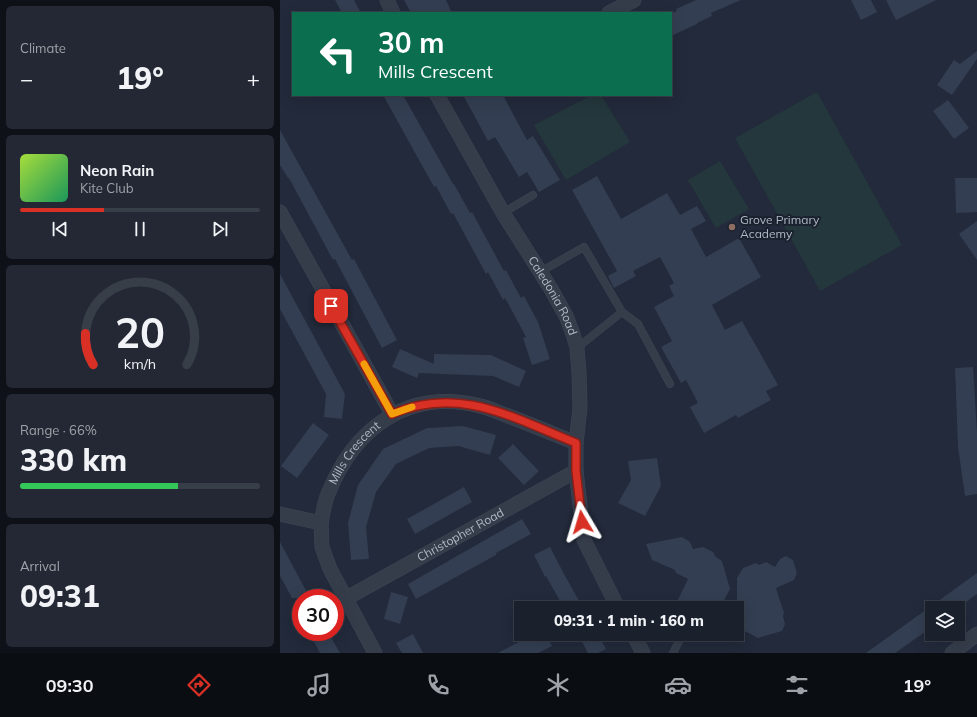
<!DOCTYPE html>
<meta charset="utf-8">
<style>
body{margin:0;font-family:Mulish,sans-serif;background:#232834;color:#f1f3f6;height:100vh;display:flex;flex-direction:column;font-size:15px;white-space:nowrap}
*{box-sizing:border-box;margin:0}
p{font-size:13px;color:#9fa3a9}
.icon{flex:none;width:22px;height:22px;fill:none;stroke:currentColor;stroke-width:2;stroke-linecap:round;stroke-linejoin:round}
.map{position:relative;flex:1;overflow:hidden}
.drawer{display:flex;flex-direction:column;gap:6px;padding:6px;background:#0e1218;width:280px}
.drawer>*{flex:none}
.guide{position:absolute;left:12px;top:12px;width:380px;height:84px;border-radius:0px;box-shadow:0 4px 16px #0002,0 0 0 1px #383e48;background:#0b6e4f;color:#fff;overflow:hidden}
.fabs{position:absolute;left:645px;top:601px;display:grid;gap:8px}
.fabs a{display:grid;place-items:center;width:40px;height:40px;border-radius:0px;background:#1a202c;box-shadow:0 4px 16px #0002,0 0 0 1px #383e48;font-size:20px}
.speed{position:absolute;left:12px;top:589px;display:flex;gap:8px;font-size:20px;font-weight:700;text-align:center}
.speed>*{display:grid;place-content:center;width:52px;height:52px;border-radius:50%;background:#1a202c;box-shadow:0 4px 16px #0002,0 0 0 1px #383e48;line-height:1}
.speed .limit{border:6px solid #d22;background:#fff;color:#111}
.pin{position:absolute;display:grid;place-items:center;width:34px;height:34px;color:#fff;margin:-17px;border-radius:8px;box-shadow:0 2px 6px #0006}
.me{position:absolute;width:44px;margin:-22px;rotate:353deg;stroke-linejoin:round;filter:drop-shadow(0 0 3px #0008)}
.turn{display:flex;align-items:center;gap:14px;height:84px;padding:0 20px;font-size:18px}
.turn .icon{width:52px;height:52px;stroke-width:2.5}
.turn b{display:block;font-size:28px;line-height:34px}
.big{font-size:30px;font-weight:800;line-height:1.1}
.drawer .tile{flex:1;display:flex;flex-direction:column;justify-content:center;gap:6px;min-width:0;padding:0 14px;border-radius:6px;background:#232834}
.drawer .dial{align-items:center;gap:0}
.dial svg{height:104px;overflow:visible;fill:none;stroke:#383e48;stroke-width:7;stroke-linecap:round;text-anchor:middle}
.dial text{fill:#f1f3f6;stroke:none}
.song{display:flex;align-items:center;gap:12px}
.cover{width:48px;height:48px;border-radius:6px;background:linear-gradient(135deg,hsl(80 70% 55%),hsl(150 70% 35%))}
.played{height:4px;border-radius:2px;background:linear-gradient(90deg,#d93025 35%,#383e48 35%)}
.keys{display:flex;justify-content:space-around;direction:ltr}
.heat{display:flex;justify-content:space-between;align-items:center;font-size:22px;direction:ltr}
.charge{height:6px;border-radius:3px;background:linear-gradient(90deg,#34c759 66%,#383e48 0)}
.trip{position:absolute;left:234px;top:601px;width:230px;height:40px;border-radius:0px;background:#1a202c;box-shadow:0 4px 16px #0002,0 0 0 1px #383e48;font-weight:800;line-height:40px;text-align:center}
.tab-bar{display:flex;height:64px;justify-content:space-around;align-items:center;background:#0a0d12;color:#9fa3a9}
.tab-bar .icon{width:28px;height:28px}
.tab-bar .current{color:#d93025}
.tab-bar b{font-size:18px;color:#f1f3f6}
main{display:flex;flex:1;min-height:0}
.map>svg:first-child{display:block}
</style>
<main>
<section class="drawer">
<div class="tile"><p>Climate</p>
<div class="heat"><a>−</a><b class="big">19°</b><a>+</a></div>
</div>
<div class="tile">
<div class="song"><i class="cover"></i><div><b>Neon Rain</b><p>Kite Club</p></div></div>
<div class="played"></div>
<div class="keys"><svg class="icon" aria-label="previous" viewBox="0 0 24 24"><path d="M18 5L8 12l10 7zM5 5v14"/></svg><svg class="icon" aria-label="pause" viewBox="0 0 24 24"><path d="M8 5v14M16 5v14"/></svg><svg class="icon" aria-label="next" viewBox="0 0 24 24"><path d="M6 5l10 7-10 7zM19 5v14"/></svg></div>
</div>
<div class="tile dial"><svg viewBox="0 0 100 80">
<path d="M14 69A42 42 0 1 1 86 69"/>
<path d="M14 69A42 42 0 0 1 8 45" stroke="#d93025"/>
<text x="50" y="56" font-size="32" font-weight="700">20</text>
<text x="50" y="72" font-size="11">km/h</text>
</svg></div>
<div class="tile"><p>Range · 66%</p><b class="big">330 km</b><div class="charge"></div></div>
<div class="tile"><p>Arrival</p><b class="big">09:31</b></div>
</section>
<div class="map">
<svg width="697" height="653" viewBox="0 0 697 653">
<rect width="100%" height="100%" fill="#222a3b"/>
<g fill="#24373c">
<path d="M 537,92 L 622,245 L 540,291 L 455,138 Z"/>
<path d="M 312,95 L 321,95 L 350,142 L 286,180 L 254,125 Z"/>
<path d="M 440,161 L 469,209 L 436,228 L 408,180 Z"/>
</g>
<g fill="#333e52">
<path d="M 55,0 L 74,0 L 81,13 L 62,13 Z"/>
<path d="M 124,0 L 166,0 L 172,13 L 131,13 Z"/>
<path d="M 416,0 L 461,0 L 431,13 L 432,16 L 417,23 L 417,24 L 391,36 L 391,14 L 397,11 L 396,9 Z"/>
<path d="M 571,0 L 591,0 L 597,12 L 581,20 Z"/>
<path d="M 606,0 L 656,0 L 616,20 Z"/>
<path d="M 697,51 L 697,59 L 672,95 L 657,85 L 674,60 L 680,64 Z"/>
<path d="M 103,95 L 123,95 L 173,184 L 174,184 L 190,213 L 192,212 L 224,271 L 226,270 L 241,298 L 244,296 L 258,322 L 270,359 L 252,365 L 243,338 L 246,337 L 225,298 L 223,300 L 208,272 L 206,274 L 173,213 L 171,214 L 156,186 L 154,187 Z"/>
<path d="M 183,95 L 223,95 L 247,140 L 253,136 L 280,180 L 259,192 L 247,172 L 239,177 L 215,137 L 208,141 Z"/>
<path d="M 668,100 L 689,128 L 674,139 L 653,111 Z"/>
<path d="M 0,130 L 72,260 L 74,259 L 117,340 L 102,348 L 55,259 L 53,260 L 9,178 L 8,178 L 0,165 Z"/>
<path d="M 317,176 L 341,219 L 387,193 L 400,215 L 417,206 L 426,221 L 411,229 L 426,257 L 459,238 L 481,277 L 432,305 L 445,330 L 462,321 L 498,385 L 486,391 L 491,400 L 458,418 L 456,415 L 424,433 L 410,407 L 418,403 L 406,380 L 401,383 L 381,347 L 392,341 L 374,307 L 394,296 L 389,286 L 394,283 L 380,257 L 353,271 L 356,276 L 334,288 L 328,276 L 337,271 L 292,190 Z"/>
<path d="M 675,178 L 697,178 L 697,212 L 676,213 Z"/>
<path d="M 697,221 L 697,260 L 679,234 Z"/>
<path d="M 0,274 L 65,394 L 62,419 L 44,417 L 46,394 L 0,309 Z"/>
<path d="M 120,349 L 154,364 L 154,354 L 211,355 L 246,371 L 239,387 L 213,376 L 139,373 L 137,378 L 112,367 Z"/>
<path d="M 693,367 L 697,432 L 697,494 L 685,496 L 678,447 L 675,368 Z"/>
<path d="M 33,423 L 49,435 L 17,478 L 1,466 Z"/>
<path d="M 183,426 L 216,435 L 210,455 L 178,446 L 149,448 L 116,464 L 96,492 L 86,527 L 89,559 L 71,560 L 68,523 L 78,485 L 103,449 L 147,428 Z"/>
<path d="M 233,444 L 259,471 L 244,485 L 218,458 Z"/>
<path d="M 377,458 L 381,486 L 365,516 L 338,503 L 351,480 L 348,461 Z"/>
<path d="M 184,487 L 192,502 L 135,534 L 127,519 Z"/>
<path d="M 242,519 L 251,534 L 216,553 L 216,555 L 136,599 L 128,584 Z"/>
<path d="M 402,537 L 410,542 L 413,549 L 423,547 L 433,552 L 436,557 L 442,561 L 450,589 L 440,608 L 394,608 L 408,579 L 396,573 L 395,570 L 372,560 L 366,544 Z"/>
<path d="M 0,542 L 30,598 L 12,598 L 0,576 Z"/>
<path d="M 270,547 L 284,574 L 303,608 L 284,608 L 266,576 L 265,577 L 254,555 Z"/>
<path d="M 506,556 L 513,560 L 517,573 L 514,580 L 496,588 L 504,613 L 503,616 L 505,624 L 502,631 L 478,638 L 457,627 L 457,578 L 463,568 L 476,563 L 479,565 L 486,562 L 495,567 L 500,559 Z"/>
<path d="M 697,573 L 697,594 L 678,608 L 652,608 L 652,627 L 615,653 L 586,653 Z"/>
<path d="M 111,592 L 128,597 L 120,624 L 104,619 Z"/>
<path d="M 29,632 L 48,632 L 60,653 L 40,653 Z"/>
<path d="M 133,634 L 143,653 L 122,653 L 116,643 Z"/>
<path d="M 254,634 L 265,634 L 272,646 L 258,653 L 218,653 Z"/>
<path d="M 298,634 L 318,634 L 326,649 L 318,653 L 308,653 Z"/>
</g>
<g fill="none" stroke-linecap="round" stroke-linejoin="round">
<defs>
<g id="service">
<path d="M 223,213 L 253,195"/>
<path d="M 260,272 L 304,247 L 342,312"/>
<path d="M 297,348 L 342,312 L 358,324 L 390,384"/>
<path d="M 393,653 L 400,639"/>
</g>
<g id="minor">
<path d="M 107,0 L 113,13"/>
<path d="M 329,13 L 354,0"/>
<path id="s1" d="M 157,95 L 223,213 L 271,289 L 286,316 L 293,334 L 297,348 L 299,372 L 300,408 L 296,443 L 296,471 L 302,522"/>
<path d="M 0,212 L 112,414"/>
<path d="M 0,514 L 41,523 L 42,547 L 50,569 L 95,653"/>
<path id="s2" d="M 41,523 C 43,514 44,503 48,494 C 74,428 128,388 200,406 C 207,407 215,411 223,414 C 247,423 271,433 296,443"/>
<path d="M 304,540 L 338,608"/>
<path id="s3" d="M 65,599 L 296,471"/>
<path d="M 353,634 L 363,653"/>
<path d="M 672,653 L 697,634"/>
</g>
</defs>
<use href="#service" stroke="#3f4654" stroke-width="8"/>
<use href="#minor" stroke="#3f4654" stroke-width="15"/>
<use href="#service" stroke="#353d4b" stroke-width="7"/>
<use href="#minor" stroke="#353d4b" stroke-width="14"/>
</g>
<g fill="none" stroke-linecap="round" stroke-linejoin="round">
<defs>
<path id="route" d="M 51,306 L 112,414 C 180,385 233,418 296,443 L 296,471 L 302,522"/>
</defs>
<use href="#route" stroke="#8d1f18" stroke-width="10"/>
<use href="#route" stroke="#d93025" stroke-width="7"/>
<path stroke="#f59e0b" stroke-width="7" d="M 84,364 L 112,414 L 132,407"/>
</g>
<circle fill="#8d6e63" stroke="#1b222f" stroke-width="1.5" cx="452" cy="227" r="4"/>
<g text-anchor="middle" stroke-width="4" stroke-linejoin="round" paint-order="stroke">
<g font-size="12" fill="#b0b7c7" stroke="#1b222f" text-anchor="start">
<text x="460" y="224">Grove Primary<tspan x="460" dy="14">Academy</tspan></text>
</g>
<g font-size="12" fill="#b0b7c7" stroke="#1b222f">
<text dy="4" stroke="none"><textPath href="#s1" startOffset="232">Caledonia Road</textPath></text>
<text dy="4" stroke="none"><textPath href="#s2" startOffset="79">Mills Crescent</textPath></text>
<text dy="4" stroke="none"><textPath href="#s3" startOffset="132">Christopher Road</textPath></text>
</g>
</g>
</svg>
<div class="fabs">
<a><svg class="icon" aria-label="layers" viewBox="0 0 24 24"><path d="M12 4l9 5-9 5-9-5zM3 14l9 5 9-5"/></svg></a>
</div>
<div class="speed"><div class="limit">30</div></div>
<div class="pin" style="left:51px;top:306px;background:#d93025"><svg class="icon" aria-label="arrive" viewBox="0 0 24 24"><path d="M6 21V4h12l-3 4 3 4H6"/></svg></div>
<svg class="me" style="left:302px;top:522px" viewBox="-20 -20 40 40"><path d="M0-17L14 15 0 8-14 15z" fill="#d93025" stroke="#fff" stroke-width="4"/></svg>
<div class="trip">09:31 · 1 min · 160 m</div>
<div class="guide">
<div class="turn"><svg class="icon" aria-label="left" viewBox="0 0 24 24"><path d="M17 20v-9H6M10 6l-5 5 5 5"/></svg><div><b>30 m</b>Mills Crescent</div></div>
</div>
</div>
</main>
<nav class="tab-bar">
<b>09:30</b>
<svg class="icon current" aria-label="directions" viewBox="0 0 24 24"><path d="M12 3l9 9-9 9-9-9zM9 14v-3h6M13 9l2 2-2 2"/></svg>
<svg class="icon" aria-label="music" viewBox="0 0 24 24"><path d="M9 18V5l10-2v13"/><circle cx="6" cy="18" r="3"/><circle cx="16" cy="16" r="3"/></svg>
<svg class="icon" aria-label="phone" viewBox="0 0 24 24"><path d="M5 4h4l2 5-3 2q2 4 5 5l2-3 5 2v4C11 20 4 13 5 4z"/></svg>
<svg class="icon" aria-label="climate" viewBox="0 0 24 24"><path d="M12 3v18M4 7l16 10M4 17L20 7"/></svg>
<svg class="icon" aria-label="car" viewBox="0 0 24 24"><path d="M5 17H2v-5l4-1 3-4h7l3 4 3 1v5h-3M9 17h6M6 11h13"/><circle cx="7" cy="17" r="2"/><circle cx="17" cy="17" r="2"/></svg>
<svg class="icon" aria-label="filters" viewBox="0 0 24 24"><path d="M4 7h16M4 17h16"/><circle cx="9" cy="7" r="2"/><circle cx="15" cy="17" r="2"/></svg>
<b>19°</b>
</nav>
